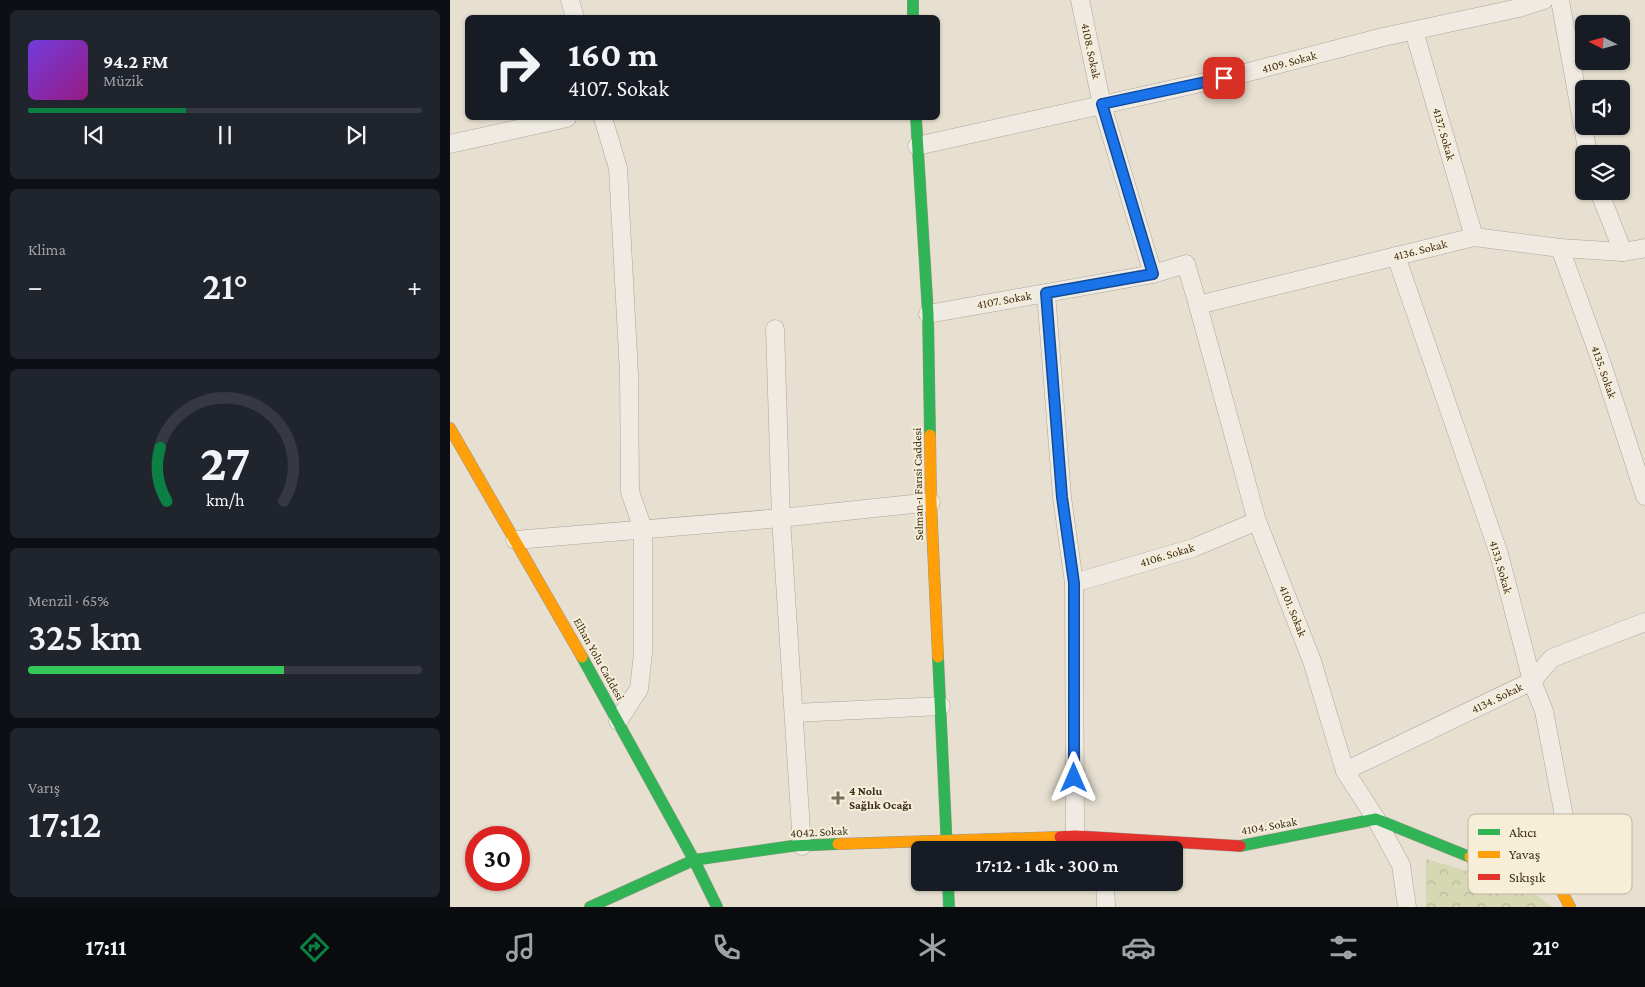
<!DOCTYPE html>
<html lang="tr">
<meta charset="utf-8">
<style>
body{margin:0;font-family:"Crimson Pro",serif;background:#20242c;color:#f1f3f6;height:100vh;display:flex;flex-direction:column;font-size:19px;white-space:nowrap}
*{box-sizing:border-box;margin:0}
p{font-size:16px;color:#9ea1a6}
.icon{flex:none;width:28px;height:28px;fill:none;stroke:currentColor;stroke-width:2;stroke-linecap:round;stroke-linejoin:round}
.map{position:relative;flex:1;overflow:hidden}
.panel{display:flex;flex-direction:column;gap:10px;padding:10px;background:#0d0f14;width:450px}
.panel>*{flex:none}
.guide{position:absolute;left:15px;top:15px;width:475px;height:105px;border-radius:8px;box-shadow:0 1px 4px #0004;background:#171b24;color:#f1f3f6;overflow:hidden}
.needle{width:32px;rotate:276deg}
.tools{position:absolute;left:1125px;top:15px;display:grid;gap:10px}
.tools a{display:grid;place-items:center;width:55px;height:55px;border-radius:8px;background:#171b24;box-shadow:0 1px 4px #0004;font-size:25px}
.speed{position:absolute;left:15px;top:826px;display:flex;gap:10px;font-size:25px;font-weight:700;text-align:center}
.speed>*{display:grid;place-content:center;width:65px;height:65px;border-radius:50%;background:#171b24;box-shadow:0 1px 4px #0004;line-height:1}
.speed .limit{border:8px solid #d22;background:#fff;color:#111}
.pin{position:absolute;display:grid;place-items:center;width:42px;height:42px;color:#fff;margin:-21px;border-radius:10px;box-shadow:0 2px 8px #0006}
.me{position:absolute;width:55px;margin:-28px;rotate:0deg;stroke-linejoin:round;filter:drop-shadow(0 0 4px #0008)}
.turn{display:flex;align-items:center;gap:18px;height:105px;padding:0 20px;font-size:22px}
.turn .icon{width:65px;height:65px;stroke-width:2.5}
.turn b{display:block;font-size:35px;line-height:42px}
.big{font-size:38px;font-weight:600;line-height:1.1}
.panel .card{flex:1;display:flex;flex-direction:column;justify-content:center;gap:8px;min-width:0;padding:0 18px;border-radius:8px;background:#20242c}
.panel .dial{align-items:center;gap:0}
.dial svg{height:130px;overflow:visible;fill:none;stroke:#363941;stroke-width:7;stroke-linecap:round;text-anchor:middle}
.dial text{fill:#f1f3f6;stroke:none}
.song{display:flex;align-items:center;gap:15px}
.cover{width:60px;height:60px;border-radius:8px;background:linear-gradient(135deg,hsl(260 70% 55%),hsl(310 70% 35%))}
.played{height:5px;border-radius:2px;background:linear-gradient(90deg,#0b8043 40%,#363941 40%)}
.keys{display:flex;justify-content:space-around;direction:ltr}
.heat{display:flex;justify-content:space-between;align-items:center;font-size:28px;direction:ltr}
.charge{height:8px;border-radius:4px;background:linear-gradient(90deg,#34c759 65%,#363941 0)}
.trip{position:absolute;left:461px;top:841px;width:272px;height:50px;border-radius:8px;background:#171b24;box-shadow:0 1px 4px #0004;font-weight:600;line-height:50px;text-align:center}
.dock{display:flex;height:80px;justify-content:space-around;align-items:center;background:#090b0e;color:#9ea1a6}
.dock .icon{width:35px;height:35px}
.dock .selected{color:#0b8043}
.dock b{font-size:22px;color:#f1f3f6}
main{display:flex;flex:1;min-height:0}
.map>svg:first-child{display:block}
</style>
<main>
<section class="panel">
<div class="card">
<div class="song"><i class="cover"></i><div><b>94.2 FM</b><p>Müzik</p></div></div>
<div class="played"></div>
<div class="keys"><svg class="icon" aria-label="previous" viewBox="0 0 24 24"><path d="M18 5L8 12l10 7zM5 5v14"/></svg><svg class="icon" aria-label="pause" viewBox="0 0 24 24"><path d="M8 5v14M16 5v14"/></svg><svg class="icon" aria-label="next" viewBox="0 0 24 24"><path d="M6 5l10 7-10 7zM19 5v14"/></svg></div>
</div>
<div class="card"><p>Klima</p>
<div class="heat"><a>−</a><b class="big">21°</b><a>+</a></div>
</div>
<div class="card dial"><svg viewBox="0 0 100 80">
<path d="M14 69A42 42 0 1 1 86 69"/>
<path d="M14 69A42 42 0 0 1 10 36" stroke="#0b8043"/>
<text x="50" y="56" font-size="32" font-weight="700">27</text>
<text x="50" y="72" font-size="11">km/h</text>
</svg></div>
<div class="card"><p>Menzil · 65%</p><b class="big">325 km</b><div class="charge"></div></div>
<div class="card"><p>Varış</p><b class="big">17:12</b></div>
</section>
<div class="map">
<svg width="1195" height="907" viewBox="0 0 1195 907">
<defs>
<pattern id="park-crowns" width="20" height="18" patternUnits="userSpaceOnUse" patternTransform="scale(1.25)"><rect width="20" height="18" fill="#d6d7b3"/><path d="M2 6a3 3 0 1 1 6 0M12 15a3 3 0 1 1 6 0" fill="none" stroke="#b9b99a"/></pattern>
</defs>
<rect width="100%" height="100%" fill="#e7e0d1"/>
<path fill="url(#park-crowns)" d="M 976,859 L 1076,888 L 1103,907 L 976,907 Z"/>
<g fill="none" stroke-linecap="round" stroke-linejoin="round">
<defs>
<g id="street">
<path d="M 120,0 L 125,18"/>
<path d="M 630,0 L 652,105 L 703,274"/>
<path d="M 1110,0 L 1138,154"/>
<path d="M 964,31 L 1024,237"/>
<path d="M 153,118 L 168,168 L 179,374 L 180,492 L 193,529 L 193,653 L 189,689 L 168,721"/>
<path d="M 0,144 L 117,118"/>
<path d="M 467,146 L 791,74 L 933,37 L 1069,8 L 1094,0"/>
<path d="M 1149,191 L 1173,252"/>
<path d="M 1110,248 L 1152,364 L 1195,496"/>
<path d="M 946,256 L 1049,554 L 1082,681 L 1094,711 L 1117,832 L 1109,886"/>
<path d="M 596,293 L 612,497 L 624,583 L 625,836"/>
<path d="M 748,305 L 1024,237 L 1110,248 L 1173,252 L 1195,248"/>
<path d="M 478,314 L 703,274 L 736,264 L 748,305 L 807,521 L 862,661 L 895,771 L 926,819 L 951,865 L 957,907"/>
<path d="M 325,329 L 331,518 L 352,846"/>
<path d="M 65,540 L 331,518 L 481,502"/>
<path d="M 624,583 L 743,548 L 807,521"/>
<path d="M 344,713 L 491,706"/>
<path d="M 895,771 L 1082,681 L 1102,658 L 1195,622"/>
<path d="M 655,882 L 656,907"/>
</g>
<g id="fast">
<path d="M 463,0 L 463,18"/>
<path d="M 466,118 L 478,314 L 480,435"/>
<path d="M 132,657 L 244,860 L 267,907"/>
<path d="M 488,657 L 497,850"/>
<path d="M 790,846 L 926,819 L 1020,857"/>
<path d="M 498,882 L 499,907"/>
<path d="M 140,907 L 244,860 L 342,846 L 388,844"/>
</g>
<g id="slow">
<path d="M 0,428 L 132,657"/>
<path d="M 480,435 L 481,502 L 488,657"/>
<path d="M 388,844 L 610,837"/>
<path d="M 1020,857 L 1109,886 L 1120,907"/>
</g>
<path id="jam" d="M 610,837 L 625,836 L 790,846"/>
</defs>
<use href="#street" stroke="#ada599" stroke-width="19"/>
<use href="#fast" stroke="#9c958a" stroke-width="12"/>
<use href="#slow" stroke="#9c958a" stroke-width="12"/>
<use href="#jam" stroke="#9c958a" stroke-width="12"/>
<use href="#street" stroke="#efebe3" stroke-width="18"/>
<use href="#fast" stroke="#30b455" stroke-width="11"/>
<use href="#slow" stroke="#ff9f0a" stroke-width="11"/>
<use href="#jam" stroke="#e5322d" stroke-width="11"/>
</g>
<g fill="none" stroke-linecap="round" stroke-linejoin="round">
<defs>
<path id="route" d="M 624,778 L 624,583 L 612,497 L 596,293 L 703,274 L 652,104 L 774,78"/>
</defs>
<use href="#route" stroke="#114b97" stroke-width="12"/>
<use href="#route" stroke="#1a73e8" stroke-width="9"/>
</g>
<path fill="#786c5e" stroke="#f7eed8" stroke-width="2" d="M385.5 790.5h5v5h5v5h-5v5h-5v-5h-5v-5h5z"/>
<g text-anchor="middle" stroke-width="4" stroke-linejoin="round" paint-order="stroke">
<g font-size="12" fill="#3d2e20" stroke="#f7eed8">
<text transform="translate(641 51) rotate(78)" y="4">4108. Sokak</text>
<text transform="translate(839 62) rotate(-15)" y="4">4109. Sokak</text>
<text transform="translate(994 134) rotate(74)" y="4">4137. Sokak</text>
<text transform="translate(970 250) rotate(-14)" y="4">4136. Sokak</text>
<text transform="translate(554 300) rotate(-10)" y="4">4107. Sokak</text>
<text transform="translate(1154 372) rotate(71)" y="4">4135. Sokak</text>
<text transform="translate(468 484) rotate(-91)" y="4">Selman-ı Farısi Caddesi</text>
<text transform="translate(717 555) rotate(-17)" y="4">4106. Sokak</text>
<text transform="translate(1051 567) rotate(74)" y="4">4133. Sokak</text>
<text transform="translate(843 611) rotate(68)" y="4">4101. Sokak</text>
<text transform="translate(149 659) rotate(61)" y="4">Elhan Yolu Caddesi</text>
<text transform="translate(1047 698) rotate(-26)" y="4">4134. Sokak</text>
<text transform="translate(819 826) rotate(-10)" y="4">4104. Sokak</text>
<text transform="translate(369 832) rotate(-3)" y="4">4042. Sokak</text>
</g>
<g font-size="12" font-weight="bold" fill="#3d2e20" stroke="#f7eed8" text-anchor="start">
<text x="399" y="795">4 Nolu<tspan x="399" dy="14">Sağlık Ocağı</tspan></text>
</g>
</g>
<rect x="1018" y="814" width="164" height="80" rx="8" fill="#f7eed8" stroke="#bfb4a1" stroke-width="1"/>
<rect x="1028" y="829" width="22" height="6" fill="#30b455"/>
<rect x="1028" y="851" width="22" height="7" fill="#ff9f0a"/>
<rect x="1028" y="874" width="22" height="6" fill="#e5322d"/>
<g font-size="14" fill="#3d2e20">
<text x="1059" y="837">Akıcı</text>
<text x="1059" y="859">Yavaş</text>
<text x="1059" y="882">Sıkışık</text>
</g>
</svg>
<div class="tools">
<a><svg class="needle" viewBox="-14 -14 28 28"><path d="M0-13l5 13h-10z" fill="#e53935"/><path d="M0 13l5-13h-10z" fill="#9ea1a6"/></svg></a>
<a><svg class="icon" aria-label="sound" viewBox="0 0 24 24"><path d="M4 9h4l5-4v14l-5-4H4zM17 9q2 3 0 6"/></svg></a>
<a><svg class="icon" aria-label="layers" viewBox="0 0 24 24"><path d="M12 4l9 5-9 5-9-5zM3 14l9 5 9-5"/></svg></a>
</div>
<div class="speed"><div class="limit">30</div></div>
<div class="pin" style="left:774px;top:78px;background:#d93025"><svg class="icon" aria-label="arrive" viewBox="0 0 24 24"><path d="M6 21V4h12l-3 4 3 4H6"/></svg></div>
<svg class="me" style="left:624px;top:778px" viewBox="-20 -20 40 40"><path d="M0-17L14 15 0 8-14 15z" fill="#1a73e8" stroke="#fff" stroke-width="4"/></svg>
<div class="trip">17:12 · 1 dk · 300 m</div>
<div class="guide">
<div class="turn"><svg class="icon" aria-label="right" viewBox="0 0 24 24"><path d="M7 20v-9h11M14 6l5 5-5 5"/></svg><div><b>160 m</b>4107. Sokak</div></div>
</div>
</div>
</main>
<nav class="dock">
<b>17:11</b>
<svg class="icon selected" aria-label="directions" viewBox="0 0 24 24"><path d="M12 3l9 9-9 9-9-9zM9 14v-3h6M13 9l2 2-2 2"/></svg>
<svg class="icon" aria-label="music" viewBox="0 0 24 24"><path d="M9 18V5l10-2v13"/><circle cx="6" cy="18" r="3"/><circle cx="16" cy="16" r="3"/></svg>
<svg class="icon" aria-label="phone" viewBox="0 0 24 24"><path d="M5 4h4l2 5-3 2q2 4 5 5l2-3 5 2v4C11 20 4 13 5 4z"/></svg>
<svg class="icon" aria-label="climate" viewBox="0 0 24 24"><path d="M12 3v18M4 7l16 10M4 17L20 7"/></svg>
<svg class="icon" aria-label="car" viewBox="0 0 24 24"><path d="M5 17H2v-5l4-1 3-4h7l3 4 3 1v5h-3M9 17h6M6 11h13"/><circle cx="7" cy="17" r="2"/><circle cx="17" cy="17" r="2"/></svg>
<svg class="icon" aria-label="filters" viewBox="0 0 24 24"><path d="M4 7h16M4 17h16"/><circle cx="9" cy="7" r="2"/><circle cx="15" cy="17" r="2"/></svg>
<b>21°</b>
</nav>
